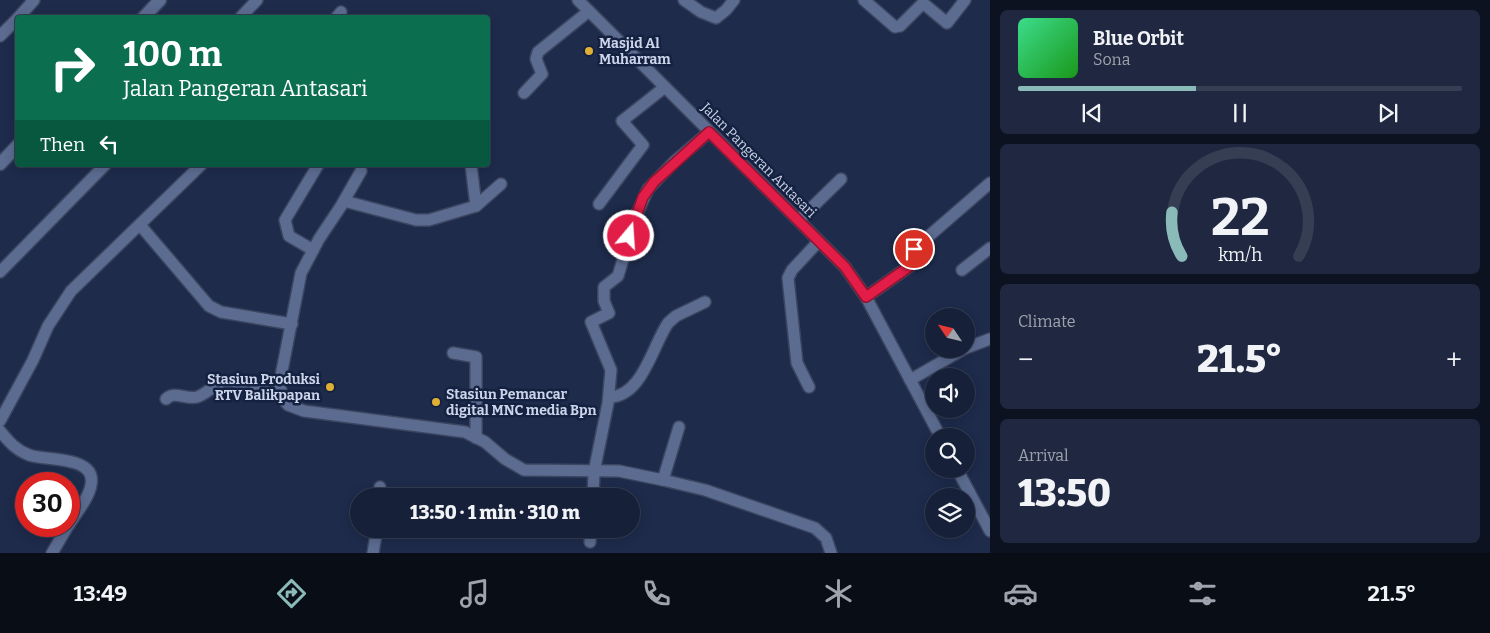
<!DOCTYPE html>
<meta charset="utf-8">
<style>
body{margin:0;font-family:Bitter,serif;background:#1f2840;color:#f1f3f6;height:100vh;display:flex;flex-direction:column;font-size:19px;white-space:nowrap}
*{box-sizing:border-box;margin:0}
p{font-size:16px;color:#9ea3ae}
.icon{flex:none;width:28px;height:28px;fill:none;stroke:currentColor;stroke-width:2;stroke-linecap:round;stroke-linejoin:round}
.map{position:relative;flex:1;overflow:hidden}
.sheet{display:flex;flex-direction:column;gap:10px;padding:10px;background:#0c121f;width:500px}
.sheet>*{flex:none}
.banner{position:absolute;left:15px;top:15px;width:475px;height:152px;border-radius:5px;box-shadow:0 2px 12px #0003,0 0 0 1px #353e53;background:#0b6e4f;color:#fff;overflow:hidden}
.needle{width:32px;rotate:305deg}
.controls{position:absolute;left:925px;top:308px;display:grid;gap:10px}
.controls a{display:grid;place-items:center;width:50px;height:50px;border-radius:50%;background:#162038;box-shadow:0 2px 12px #0003,0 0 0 1px #353e53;font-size:25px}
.speed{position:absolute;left:15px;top:472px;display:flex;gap:10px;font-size:25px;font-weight:700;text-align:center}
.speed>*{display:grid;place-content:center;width:65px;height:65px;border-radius:50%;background:#162038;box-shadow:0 2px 12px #0003,0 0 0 1px #353e53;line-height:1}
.speed .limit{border:8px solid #d22;background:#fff;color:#111}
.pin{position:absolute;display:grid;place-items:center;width:42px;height:42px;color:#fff;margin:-21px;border:2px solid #fff;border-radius:50%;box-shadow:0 1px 5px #0007}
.me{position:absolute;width:55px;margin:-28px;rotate:18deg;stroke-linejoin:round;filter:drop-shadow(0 0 4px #0008)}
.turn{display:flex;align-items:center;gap:18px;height:105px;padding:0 25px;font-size:22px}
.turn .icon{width:65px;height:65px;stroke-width:2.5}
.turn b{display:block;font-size:35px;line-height:42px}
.then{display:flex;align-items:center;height:48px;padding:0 25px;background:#0003;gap:10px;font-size:19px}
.big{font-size:38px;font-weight:800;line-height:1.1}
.sheet .card{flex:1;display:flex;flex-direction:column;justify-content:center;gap:8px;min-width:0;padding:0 18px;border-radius:8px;background:#1f2840}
.sheet .dial{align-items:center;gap:0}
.dial svg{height:130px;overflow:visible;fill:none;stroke:#353e53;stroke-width:7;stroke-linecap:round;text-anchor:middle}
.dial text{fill:#f1f3f6;stroke:none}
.song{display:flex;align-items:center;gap:15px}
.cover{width:60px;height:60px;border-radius:8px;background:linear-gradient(135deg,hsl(150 70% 55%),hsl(120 70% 35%))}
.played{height:5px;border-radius:2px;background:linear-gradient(90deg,#8bbbb9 40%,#353e53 40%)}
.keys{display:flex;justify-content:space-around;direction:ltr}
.heat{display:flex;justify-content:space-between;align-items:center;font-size:28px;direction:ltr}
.trip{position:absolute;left:350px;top:488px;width:290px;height:50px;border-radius:25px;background:#162038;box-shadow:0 2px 12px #0003,0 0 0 1px #353e53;font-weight:800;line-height:50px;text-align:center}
.dock{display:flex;height:80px;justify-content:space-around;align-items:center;background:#090d16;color:#9ea3ae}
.dock .icon{width:35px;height:35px}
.dock .active{color:#8bbbb9}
.dock b{font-size:22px;color:#f1f3f6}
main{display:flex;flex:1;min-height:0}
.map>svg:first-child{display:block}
</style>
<main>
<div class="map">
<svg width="990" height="553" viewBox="0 0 990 553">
<rect width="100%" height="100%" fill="#1e2b4b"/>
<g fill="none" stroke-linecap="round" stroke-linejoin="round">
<defs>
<g id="street">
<path d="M 578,0 L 845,267 L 866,297 L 940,436"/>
<path d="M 684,0 L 701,12 L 716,18 L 726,10 L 734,0"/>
<path d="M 864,0 L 895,27 L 900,26 L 923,3 L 947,23 L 965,0"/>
<path d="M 18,18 L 34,0"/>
<path d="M 240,18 L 257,0"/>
<path d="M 336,18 L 341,12"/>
<path d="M 0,36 L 18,18"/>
<path d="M 524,93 L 542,74 L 536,59 L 538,52 L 589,11"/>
<path d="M 471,165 L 476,206"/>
<path d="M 361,171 L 341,206 L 319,239 L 301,273 L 280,381 L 281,397 L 288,405 L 304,411 L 465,432 L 485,442 L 505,459 L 524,470 L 619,471 L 663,480 L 705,490 L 815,528 L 826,538 L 831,553"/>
<path d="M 344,201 L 416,220 L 429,220 L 476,206 L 501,184"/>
<path d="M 599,204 L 643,145 L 622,121 L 665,87"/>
<path d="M 799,220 L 841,179"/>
<path d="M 140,225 L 209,306 L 221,312 L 292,324"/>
<path d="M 313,250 L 289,236 L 285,220 L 318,165"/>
<path d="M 962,270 L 990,248"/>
<path d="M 0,272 L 105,165"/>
<path d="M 866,297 L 910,266 L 912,263 L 909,255 L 914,249 L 990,183"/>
<path d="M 966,348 L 990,339"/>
<path d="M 453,353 L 476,357 L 476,438"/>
<path d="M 910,380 L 964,349"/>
<path d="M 809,387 L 797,363 L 788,278 L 792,270 L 819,241"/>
<path d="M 609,397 C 642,397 652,347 668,323 L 676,316 L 705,302"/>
<path d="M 166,399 C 174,390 186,400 197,397 C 207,394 214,384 225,381 L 279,389"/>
<path d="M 0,421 L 33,360 L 48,326 L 71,291 L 201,165"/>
<path d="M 0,431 C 9,442 16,450 29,455 C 45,461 97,455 91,485 C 89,498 76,513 69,525"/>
<path d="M 957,469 L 990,531"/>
<path d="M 663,480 L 679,427"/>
<path d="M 379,496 L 380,487"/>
<path d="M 593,496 L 594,472 L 608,403 L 611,370 L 591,322 L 609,313 L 604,301 L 604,287 L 618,276 L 636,216 L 648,189 L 674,162 L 709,132"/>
<path d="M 590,542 L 591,529"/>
<path d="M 52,553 L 68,526"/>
<path d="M 373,553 L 377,529"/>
</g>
<g id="secondary">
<path d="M 143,18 L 160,0"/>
<path d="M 0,164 L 18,145"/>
</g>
</defs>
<use href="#street" stroke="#3b4560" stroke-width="14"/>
<use href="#secondary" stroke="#3b4560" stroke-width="15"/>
<use href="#street" stroke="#5c6c91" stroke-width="11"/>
<use href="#secondary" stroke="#5c6c91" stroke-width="12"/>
</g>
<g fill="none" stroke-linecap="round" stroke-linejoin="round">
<defs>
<path id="route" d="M 629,236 L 643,197 L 654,182 L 709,132 L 845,267 L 866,297 L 910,266 L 912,263 L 910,255 L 914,249"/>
</defs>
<use href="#route" stroke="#92132f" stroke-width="12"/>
<use href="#route" stroke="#e11d48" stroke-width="9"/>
</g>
<g fill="#e0b034" stroke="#152140" stroke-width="2">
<circle cx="589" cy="51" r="5"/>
<circle cx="330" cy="387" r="5"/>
<circle cx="436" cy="402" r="5"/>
</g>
<g text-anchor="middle" stroke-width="5" stroke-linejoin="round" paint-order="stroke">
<g font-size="14" font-weight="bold" fill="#cbd4e9" stroke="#152140" text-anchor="start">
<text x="599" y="48">Masjid Al<tspan x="599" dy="16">Muharram</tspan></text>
<text x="320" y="384" text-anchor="end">Stasiun Produksi<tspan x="320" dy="16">RTV Balikpapan</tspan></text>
<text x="446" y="399">Stasiun Pemancar<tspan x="446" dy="16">digital MNC media Bpn</tspan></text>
</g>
<g font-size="14" fill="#cbd4e9" stroke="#152140">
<text transform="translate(759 160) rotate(45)" y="5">Jalan Pangeran Antasari</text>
</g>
</g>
</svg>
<div class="controls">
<a><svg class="needle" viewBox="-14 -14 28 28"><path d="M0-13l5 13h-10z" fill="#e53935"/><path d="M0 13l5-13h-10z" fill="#9ea3ae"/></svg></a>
<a><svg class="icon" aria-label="sound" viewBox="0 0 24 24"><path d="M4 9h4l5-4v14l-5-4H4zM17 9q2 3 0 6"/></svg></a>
<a><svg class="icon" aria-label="search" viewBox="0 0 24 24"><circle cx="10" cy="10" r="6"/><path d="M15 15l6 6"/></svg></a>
<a><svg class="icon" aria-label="layers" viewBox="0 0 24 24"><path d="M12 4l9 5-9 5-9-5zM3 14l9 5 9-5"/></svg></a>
</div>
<div class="speed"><div class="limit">30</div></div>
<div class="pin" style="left:914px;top:249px;background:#d93025"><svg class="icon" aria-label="arrive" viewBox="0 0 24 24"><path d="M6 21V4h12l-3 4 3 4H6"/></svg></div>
<svg class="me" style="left:629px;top:236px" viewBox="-20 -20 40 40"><circle r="17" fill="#e11d48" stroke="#fff" stroke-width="3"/><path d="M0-11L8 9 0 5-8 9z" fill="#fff"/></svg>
<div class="trip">13:50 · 1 min · 310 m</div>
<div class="banner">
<div class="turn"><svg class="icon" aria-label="right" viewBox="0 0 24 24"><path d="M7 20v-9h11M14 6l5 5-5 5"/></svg><div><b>100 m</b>Jalan Pangeran Antasari</div></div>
<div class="then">Then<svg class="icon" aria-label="left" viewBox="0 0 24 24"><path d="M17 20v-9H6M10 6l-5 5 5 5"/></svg></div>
</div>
</div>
<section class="sheet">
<div class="card">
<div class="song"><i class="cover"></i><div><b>Blue Orbit</b><p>Sona</p></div></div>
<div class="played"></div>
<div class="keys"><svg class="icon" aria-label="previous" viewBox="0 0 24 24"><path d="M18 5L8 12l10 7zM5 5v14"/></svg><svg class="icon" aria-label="pause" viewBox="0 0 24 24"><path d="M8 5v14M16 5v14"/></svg><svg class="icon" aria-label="next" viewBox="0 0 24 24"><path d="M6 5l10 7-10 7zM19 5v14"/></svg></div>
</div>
<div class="card dial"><svg viewBox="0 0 100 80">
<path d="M14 69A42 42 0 1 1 86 69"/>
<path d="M14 69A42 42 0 0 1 8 42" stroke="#8bbbb9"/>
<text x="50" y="56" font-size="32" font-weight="700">22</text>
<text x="50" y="72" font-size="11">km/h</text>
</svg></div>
<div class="card"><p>Climate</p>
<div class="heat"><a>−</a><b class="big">21.5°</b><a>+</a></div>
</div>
<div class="card"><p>Arrival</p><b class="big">13:50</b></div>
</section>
</main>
<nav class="dock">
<b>13:49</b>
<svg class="icon active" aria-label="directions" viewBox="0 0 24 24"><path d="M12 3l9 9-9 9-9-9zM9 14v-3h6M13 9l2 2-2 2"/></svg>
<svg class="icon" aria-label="music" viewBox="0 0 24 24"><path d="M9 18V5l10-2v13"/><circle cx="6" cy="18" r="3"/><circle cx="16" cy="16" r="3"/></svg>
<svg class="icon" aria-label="phone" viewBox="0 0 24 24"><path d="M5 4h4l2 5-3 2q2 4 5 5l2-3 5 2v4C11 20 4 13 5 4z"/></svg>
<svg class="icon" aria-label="climate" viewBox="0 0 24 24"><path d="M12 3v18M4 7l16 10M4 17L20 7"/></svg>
<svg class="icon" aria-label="car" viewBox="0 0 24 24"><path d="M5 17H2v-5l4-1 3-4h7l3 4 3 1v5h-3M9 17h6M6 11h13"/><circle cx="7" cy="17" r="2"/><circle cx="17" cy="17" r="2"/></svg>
<svg class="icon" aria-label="filters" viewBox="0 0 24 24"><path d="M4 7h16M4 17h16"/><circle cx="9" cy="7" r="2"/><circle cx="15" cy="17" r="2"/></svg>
<b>21.5°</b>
</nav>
